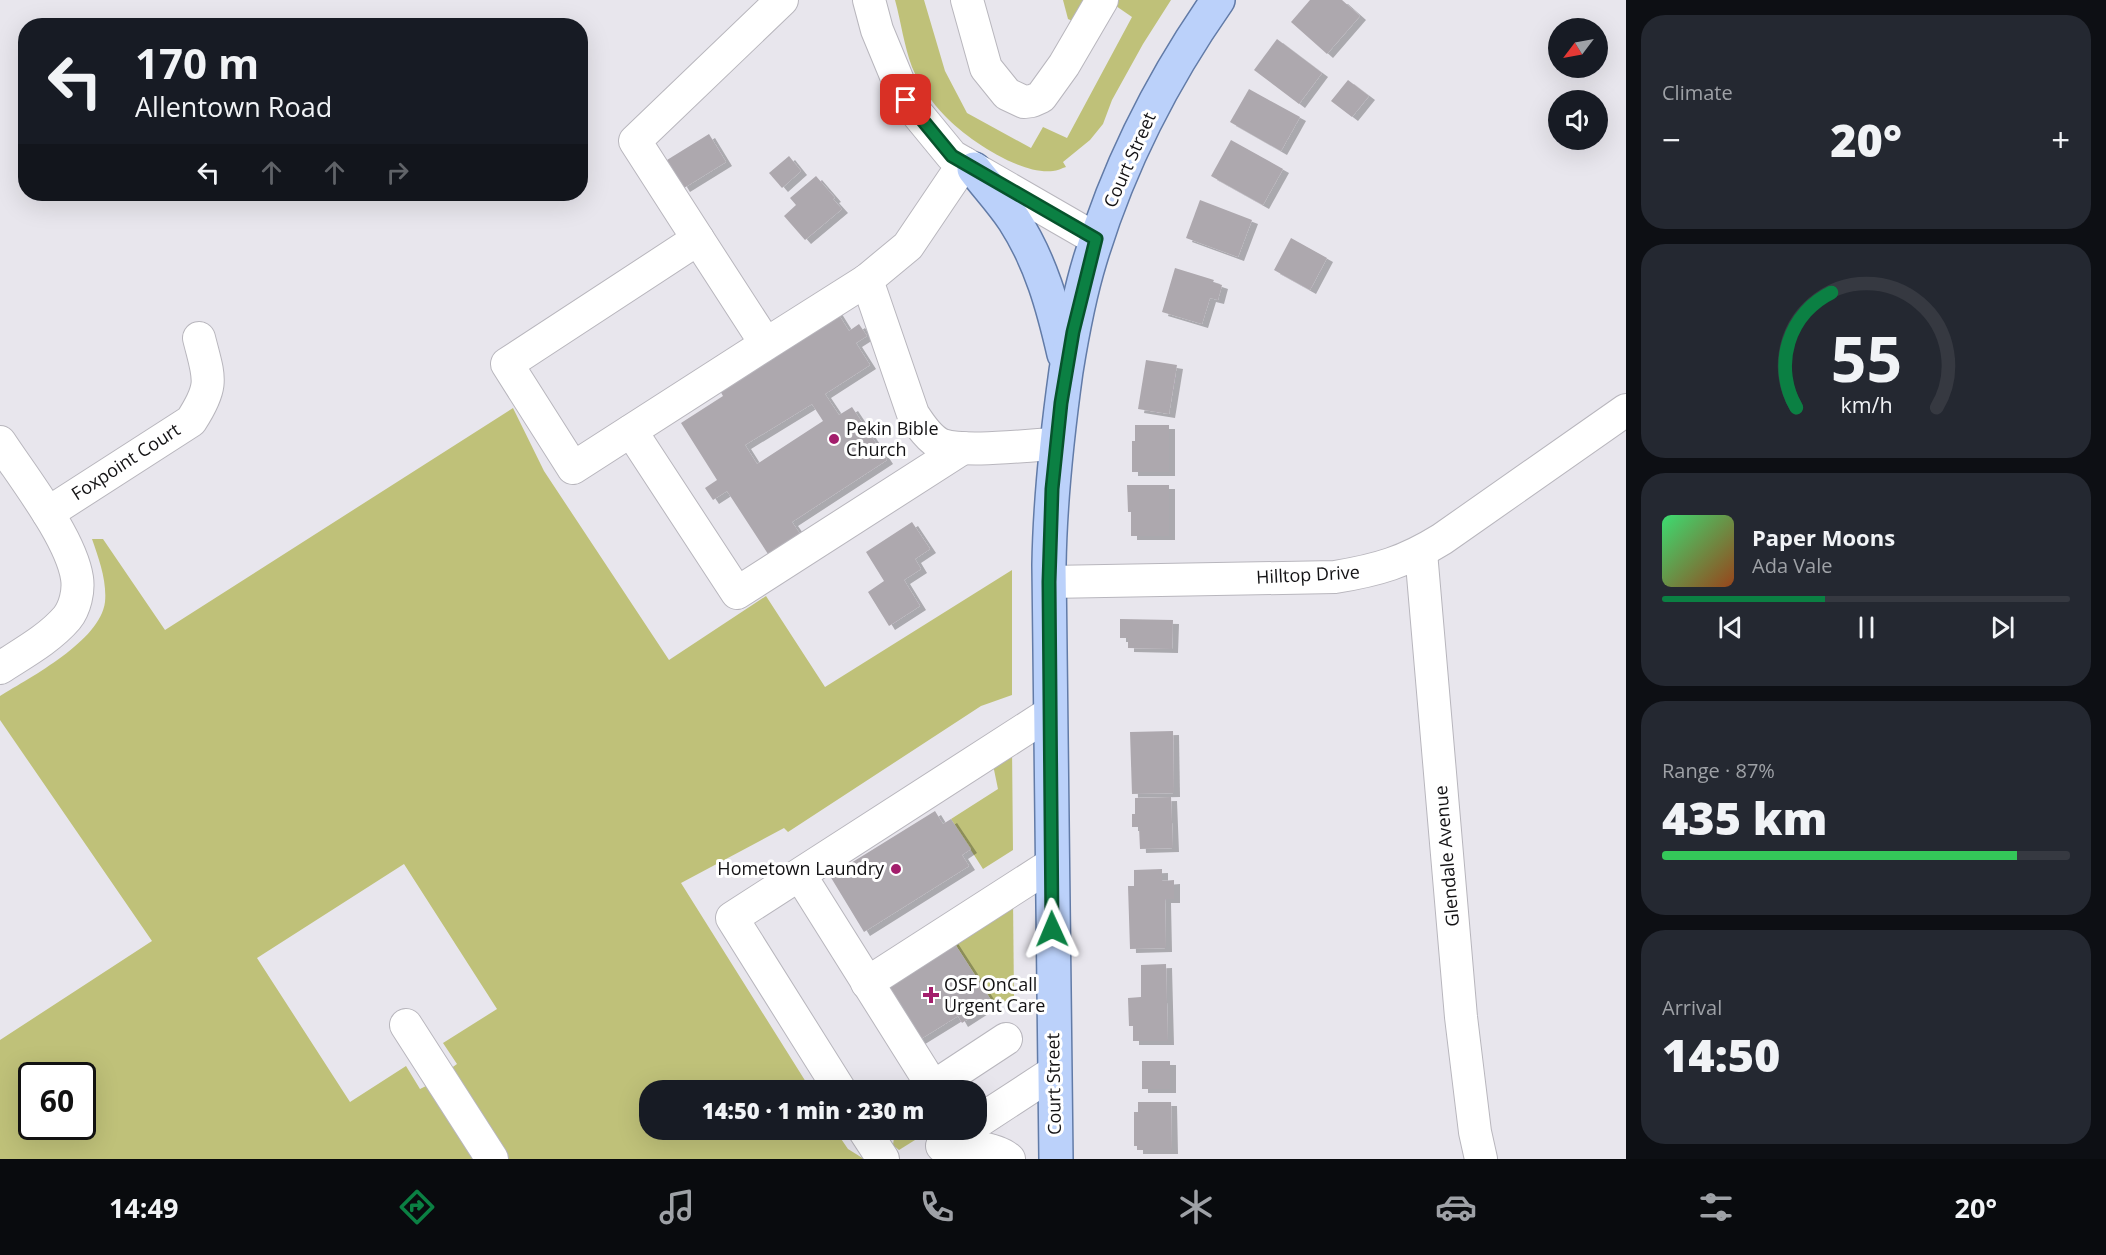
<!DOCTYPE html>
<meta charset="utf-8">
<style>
body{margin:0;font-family:"Open Sans",sans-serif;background:#242831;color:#f1f3f6;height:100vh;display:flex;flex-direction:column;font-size:22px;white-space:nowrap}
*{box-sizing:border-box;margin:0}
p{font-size:20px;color:#9ea1a6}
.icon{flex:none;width:33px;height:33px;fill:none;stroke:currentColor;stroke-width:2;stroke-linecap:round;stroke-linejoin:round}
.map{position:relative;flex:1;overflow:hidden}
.sheet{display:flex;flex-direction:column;gap:15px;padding:15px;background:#0d0f14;width:480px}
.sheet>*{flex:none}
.banner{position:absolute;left:18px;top:18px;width:570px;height:183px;border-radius:24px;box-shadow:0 6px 24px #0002;background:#171b24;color:#f1f3f6;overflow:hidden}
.needle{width:39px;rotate:238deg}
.controls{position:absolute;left:1548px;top:18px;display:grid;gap:12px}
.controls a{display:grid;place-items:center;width:60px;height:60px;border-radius:50%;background:#171b24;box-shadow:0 6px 24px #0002;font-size:30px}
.speed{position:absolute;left:18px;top:1062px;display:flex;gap:12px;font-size:30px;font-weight:700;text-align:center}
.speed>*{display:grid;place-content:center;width:78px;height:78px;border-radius:50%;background:#171b24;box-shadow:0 6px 24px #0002;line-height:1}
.speed .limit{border:3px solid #111;border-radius:9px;background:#fff;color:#111}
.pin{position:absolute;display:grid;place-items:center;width:51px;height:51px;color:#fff;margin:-26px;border-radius:12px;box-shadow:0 3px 9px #0006}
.me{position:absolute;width:66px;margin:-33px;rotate:359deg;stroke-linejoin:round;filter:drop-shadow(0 0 4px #0008)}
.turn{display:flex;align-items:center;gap:21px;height:126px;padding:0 18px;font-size:27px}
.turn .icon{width:78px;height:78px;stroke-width:2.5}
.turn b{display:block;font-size:42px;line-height:51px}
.lanes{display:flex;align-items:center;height:57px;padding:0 18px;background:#0003;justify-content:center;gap:30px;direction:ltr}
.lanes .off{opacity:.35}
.big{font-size:45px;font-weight:800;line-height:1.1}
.sheet .tile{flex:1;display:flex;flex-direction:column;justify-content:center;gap:9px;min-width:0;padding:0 21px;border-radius:24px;background:#242831}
.sheet .dial{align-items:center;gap:0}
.dial svg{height:156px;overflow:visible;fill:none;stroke:#363941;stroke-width:7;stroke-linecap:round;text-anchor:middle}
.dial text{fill:#f1f3f6;stroke:none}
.song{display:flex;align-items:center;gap:18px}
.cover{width:72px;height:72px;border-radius:9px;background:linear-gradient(135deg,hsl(140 70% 55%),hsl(20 70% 35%))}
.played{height:6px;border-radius:3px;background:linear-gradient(90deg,#0b8043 40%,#363941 40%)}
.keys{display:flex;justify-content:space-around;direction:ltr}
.heat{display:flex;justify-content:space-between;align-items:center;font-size:33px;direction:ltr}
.charge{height:9px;border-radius:4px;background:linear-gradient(90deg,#34c759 87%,#363941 0)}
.trip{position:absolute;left:639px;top:1080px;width:348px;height:60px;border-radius:24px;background:#171b24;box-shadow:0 6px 24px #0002;font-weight:800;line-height:60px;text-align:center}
.tabs{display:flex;height:96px;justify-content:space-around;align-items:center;background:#090b0e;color:#9ea1a6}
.tabs .icon{width:42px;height:42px}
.tabs .active{color:#0b8043}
.tabs b{font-size:27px;color:#f1f3f6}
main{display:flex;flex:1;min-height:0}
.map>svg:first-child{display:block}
</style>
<main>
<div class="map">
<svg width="1626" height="1159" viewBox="0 0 1626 1159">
<defs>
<filter id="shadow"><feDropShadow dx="6" dy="4" stdDeviation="0" flood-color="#0004"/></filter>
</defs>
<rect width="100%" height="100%" fill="#e8e6ed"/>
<g fill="#bfc179" fill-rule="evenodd">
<path d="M 895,0 L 924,0 L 945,71 L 967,113 L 1031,148 L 1043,127 L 1067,138 L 1132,17 L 1116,6 L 1119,0 L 1171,0 L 1143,44 L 1112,100 L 1103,124 L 1090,140 L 1063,162 L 1066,167 C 1062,168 1057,171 1053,171 C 1020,175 967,139 945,116 C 932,103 919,84 912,67 C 904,46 901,22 895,0 Z"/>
<path d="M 1063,0 L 1087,0 L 1077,23 L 1068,19 Z"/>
<path d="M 513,408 L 544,471 L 669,660 L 766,596 L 825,687 L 1012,570 L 1012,695 L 981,706 L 788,832 L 784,828 L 681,883 L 811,1090 L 650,1090 L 650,1130 L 835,1130 L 848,1149 L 864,1159 L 505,1159 L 450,1069 L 457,1064 L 443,1043 L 497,1009 L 404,864 L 257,958 L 350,1102 L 406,1066 L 420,1089 L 426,1086 L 477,1159 L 0,1159 L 0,1040 L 152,941 L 0,720 L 0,696 C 31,677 100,641 105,602 C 107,581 99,559 92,539 L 103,539 L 165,630 ZM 32,1076 L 82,1076 L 82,1126 L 32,1126 Z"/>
<path d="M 1012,747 L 1013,850 L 983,869 L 951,819 L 998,789 L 992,760 Z"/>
<path d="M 1013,898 L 1014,1000 L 993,1003 L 951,938 Z"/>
<path d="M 895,1130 L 931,1130 L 899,1150 L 893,1145 Z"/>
</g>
<g fill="#ada8ae" fill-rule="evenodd" filter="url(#shadow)">
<path d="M 1310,0 L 1342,0 L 1360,16 L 1327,54 L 1291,22 Z"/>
<path d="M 1277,39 L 1322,73 L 1299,104 L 1254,70 Z"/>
<path d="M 1348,80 L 1369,96 L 1352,117 L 1331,101 Z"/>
<path d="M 1249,89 L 1300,117 L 1281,151 L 1230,122 Z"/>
<path d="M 709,134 L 726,162 L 684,188 L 667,160 Z"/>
<path d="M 1231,140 L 1283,169 L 1263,205 L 1211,176 Z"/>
<path d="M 789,156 L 801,171 L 782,188 L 769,173 Z"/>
<path d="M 816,176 L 835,198 L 833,199 L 842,209 L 805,240 L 784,216 L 796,205 L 790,198 Z"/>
<path d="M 1200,200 L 1252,220 L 1238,257 L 1186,238 Z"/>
<path d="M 1291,238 L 1327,258 L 1310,290 L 1274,270 Z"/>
<path d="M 1175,268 L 1214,280 L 1213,282 L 1222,285 L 1218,300 L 1210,298 L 1202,324 L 1162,312 Z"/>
<path d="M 834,307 L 849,331 L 859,324 L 867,336 L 856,343 L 870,365 L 825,394 L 839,415 L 852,407 L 887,460 L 792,522 L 813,553 L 781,574 L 727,491 L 713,500 L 705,488 L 717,480 L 681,423 L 723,396 L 718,387 ZM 812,404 L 823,421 L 757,464 L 745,445 Z"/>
<path d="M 1146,360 L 1177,365 L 1169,414 L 1138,409 Z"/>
<path d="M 1135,425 L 1169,425 L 1169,472 L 1132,472 L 1132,441 L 1135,441 Z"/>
<path d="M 1127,485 L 1169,485 L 1169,536 L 1131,536 L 1131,512 L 1128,512 Z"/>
<path d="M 912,522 L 930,549 L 915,559 L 921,569 L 904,580 L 920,606 L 889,626 L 868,592 L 884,581 L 866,552 Z"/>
<path d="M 1120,619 L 1173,620 L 1172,649 L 1128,648 L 1128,638 L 1120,638 Z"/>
<path d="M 1173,731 L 1174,793 L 1132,794 L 1130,732 Z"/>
<path d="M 1171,797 L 1173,848 L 1140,849 L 1139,827 L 1132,827 L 1132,814 L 1135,814 L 1135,798 Z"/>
<path d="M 935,811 L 943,824 L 951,819 L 971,849 L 962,855 L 969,866 L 864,932 L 830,876 Z"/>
<path d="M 1162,869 L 1162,881 L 1174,880 L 1174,899 L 1165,899 L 1166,948 L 1130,949 L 1128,886 L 1134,886 L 1134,870 Z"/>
<path d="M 951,938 L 993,1003 L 962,1023 L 958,1016 L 916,1042 L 879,984 Z"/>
<path d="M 1166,964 L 1168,1041 L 1133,1041 L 1133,1026 L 1129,1026 L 1128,998 L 1141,997 L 1141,965 Z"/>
<rect x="1142" y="1061" width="28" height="28"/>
<path d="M 1138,1102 L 1171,1102 L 1172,1150 L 1137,1150 L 1137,1146 L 1134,1146 L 1134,1112 L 1138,1112 Z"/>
</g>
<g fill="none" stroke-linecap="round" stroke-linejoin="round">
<defs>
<g id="minor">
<path d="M 869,0 L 877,30 L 906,100 L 952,156 L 1096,239"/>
<path d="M 967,0 L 986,68 L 1007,94 L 1024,102 L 1032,101 L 1041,97 L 1064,65 L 1102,0"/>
<path d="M 698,239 L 635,141 L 782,0"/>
<path d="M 867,280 L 913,414 C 920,425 930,440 942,445 C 966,453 1028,445 1056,444"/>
<path d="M 766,344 L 573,468 L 507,364 L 698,239 L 766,344 L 867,280 L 908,246 L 964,163"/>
<path d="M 631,431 L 737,593 L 963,448"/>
<path d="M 0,442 C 23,477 71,538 77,578 C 79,591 75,608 67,618 C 49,639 23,653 0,668"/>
<path d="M 48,513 L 191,421 C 215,384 209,378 199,338"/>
<path d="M 1421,552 L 1461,1017 L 1475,1132 L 1481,1159"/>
<path d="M 1049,582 L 1335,577 C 1378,570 1405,562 1442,539 L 1626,410"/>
<path d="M 800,875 L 935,1090"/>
<path d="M 867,983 L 1052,864"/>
<path d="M 406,1025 L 492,1159"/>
<path d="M 933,1087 L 1006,1039"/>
<path d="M 840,1090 L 732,918 L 1050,713"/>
<path d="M 976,1123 L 1054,1072"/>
<path d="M 864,1130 L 883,1159"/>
<path d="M 942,1146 C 961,1146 994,1146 1009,1159"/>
</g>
<g id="major">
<path d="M 974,169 C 987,186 1002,202 1014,220 C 1041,262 1053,306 1064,354"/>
<path d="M 1056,1159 L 1049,565 C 1050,500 1057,436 1066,371 C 1072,334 1079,296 1090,260 C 1118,167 1162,80 1218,0"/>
</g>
</defs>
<use href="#minor" stroke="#b8b6bd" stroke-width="34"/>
<use href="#major" stroke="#627ba7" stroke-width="36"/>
<use href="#minor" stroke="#fff" stroke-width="32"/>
<use href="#major" stroke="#bbd1fa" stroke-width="33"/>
</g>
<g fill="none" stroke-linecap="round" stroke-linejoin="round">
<defs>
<path id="route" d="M 906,100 L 952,156 L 1096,239 L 1073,332 L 1061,403 L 1052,489 L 1049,582 L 1052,929"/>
</defs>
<use href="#route" stroke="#07532c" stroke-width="15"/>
<use href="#route" stroke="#0b8043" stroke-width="10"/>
</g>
<g fill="#a31e6c" stroke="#fff" stroke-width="2">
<circle cx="834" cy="439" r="6"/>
<circle cx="896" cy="869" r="6"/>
<path d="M928 986h6v6h6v6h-6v6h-6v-6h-6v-6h6z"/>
</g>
<g text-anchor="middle" stroke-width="6" stroke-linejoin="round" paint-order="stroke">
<g font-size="18" fill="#131214" stroke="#fff">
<text transform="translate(1130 160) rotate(-66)" y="6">Court Street</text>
<text transform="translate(126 462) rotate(-33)" y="6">Foxpoint Court</text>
<text transform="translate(1308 575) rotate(-3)" y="6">Hilltop Drive</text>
<text transform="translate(1447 856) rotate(-95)" y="6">Glendale Avenue</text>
<text transform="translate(1054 1084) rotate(-91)" y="6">Court Street</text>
</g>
<g font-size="18" fill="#131214" stroke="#fff" text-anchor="start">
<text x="846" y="435">Pekin Bible<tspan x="846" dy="21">Church</tspan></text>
<text x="884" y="875" text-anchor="end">Hometown Laundry</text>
<text x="944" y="991">OSF OnCall<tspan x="944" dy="21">Urgent Care</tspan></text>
</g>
</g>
</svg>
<div class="controls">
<a><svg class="needle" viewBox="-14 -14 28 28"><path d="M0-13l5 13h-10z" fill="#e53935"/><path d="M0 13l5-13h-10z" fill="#9ea1a6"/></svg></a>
<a><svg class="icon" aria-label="sound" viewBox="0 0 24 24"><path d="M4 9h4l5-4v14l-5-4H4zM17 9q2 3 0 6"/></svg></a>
</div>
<div class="speed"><div class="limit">60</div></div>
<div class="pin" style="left:906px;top:100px;background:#d93025"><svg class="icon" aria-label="arrive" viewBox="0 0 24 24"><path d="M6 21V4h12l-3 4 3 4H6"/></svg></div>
<svg class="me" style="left:1052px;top:929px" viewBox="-20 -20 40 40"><path d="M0-17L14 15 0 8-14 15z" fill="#0b8043" stroke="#fff" stroke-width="4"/></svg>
<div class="trip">14:50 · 1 min · 230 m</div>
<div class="banner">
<div class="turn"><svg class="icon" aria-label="left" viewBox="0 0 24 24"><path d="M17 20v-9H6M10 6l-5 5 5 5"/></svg><div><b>170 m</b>Allentown Road</div></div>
<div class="lanes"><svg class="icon" aria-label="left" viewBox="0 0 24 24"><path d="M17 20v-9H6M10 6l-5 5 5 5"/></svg><svg class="icon off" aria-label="ahead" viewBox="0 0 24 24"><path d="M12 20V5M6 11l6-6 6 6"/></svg><svg class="icon off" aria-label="ahead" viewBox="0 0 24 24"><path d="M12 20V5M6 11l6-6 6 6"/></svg><svg class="icon off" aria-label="right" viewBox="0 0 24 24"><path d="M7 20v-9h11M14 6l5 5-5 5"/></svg></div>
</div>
</div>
<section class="sheet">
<div class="tile"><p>Climate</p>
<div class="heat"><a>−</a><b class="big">20°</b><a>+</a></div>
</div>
<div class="tile dial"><svg viewBox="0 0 100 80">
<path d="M14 69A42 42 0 1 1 86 69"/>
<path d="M14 69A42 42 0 0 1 32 10" stroke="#0b8043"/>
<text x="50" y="56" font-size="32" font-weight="700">55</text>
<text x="50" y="72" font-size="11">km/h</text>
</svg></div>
<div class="tile">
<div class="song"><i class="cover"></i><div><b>Paper Moons</b><p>Ada Vale</p></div></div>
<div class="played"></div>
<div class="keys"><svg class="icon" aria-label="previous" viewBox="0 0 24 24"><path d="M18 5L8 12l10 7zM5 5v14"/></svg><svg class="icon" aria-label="pause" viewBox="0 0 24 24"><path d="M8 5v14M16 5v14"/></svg><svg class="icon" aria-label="next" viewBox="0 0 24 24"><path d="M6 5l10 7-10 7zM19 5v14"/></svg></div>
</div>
<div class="tile"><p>Range · 87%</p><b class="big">435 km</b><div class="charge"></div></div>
<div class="tile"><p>Arrival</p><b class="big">14:50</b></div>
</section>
</main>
<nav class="tabs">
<b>14:49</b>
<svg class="icon active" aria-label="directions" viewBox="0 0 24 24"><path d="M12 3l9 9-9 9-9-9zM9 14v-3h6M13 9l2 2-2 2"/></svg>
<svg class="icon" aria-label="music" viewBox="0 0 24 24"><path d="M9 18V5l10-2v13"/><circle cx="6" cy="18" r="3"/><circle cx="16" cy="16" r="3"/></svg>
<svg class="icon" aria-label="phone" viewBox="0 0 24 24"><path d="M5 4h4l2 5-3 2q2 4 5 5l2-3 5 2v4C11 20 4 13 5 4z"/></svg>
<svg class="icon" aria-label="climate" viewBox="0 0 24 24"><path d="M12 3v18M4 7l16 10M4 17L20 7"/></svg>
<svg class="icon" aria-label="car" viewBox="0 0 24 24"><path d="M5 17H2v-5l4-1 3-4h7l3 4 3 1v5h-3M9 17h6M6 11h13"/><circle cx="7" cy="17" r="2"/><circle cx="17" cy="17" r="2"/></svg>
<svg class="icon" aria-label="filters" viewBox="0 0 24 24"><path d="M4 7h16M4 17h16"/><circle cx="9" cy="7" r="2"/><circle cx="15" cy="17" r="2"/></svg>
<b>20°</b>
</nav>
